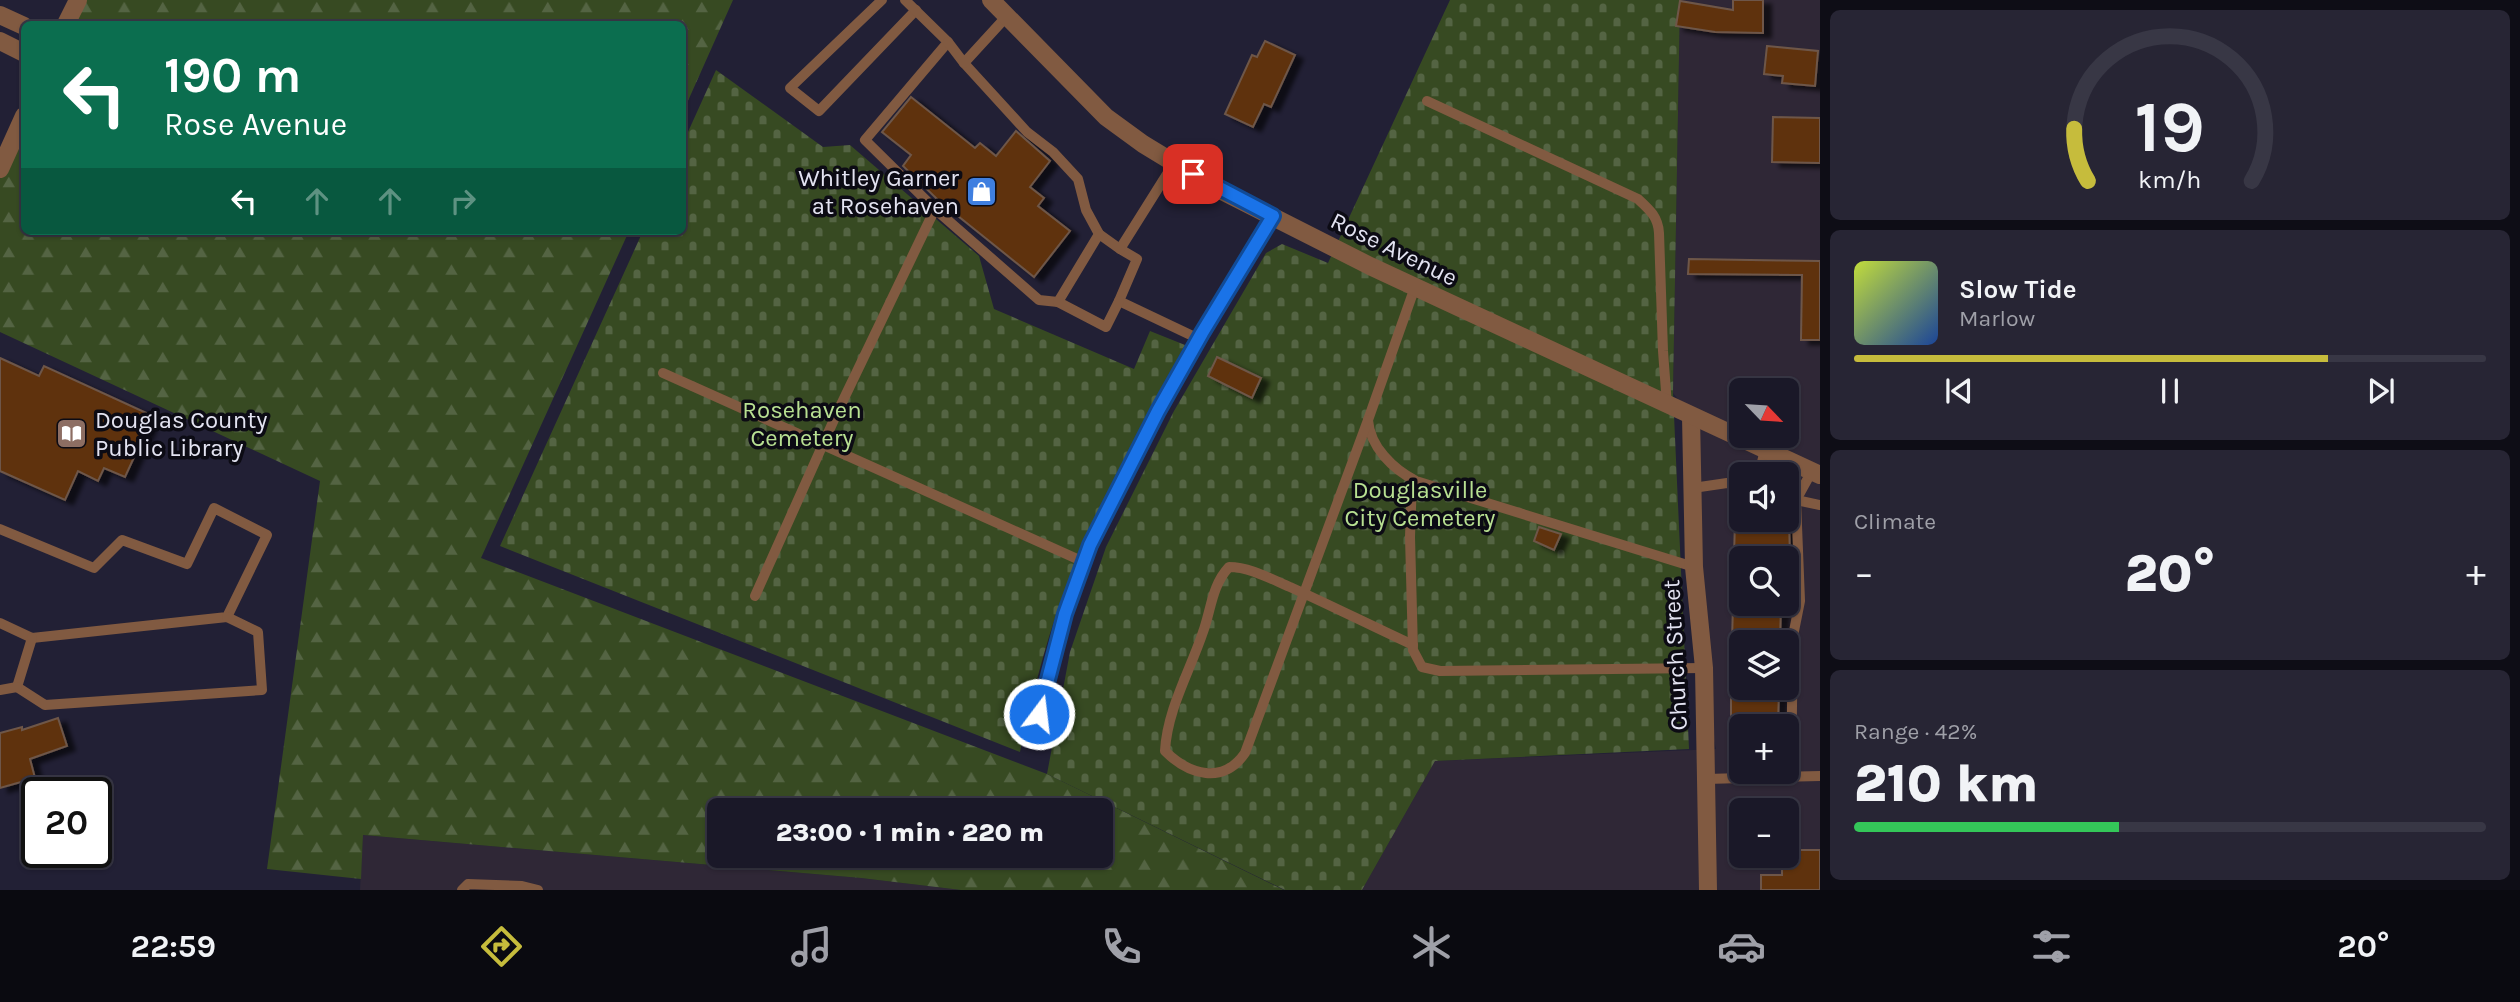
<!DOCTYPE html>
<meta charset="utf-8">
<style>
body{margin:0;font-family:Karla,sans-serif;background:#272534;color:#f1f3f6;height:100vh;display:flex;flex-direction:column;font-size:26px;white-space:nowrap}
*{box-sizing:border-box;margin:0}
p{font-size:23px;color:#9fa0a8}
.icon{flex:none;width:38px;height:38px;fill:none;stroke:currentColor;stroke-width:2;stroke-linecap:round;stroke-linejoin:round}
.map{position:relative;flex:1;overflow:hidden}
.side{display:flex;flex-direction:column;gap:10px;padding:10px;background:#0e0d16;width:700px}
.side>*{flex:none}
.banner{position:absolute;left:21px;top:21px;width:665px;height:214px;border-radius:10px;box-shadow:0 2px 5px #0004,0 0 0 2px #383745;background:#0b6e4f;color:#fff;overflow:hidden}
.needle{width:46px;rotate:115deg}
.tools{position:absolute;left:1729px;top:378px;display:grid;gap:14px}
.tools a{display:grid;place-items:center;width:70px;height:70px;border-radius:10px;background:#1a1828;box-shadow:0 2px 5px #0004,0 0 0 2px #383745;font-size:35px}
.speed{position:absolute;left:21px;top:777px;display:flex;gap:14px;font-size:35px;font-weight:700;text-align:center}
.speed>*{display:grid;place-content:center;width:91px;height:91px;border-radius:50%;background:#1a1828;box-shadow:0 2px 5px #0004,0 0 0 2px #383745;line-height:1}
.speed .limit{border:4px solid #111;border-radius:10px;background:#fff;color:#111}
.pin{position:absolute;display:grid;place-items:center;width:60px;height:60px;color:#fff;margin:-30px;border-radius:14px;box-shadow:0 4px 10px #0006}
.me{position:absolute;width:77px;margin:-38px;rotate:15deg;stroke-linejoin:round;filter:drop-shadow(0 0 5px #0008)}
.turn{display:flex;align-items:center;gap:24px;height:147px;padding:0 28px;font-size:32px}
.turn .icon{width:91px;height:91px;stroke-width:2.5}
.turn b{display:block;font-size:49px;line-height:60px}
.lanes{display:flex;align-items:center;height:66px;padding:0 28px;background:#0003;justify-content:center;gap:35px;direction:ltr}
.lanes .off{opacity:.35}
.big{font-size:52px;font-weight:800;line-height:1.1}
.side .card{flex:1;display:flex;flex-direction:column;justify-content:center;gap:10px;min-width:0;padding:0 24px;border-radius:10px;background:#272534}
.side .dial{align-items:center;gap:0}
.dial svg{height:182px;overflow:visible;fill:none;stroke:#383745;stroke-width:7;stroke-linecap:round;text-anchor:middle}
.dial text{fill:#f1f3f6;stroke:none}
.song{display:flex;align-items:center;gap:21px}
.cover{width:84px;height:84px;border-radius:10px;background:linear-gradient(135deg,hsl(70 70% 55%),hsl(220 70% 35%))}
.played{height:7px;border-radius:4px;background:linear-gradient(90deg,#c6bc3c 75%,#383745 75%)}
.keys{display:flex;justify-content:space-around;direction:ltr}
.heat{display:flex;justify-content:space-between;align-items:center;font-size:38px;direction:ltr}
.charge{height:10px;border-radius:5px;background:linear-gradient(90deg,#34c759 42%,#383745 0)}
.trip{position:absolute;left:707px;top:798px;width:406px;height:70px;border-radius:10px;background:#1a1828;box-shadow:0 2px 5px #0004,0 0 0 2px #383745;font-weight:800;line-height:70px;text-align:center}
.menu{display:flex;height:112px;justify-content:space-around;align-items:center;background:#0a0a10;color:#9fa0a8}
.menu .icon{width:49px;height:49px}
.menu .on{color:#c6bc3c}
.menu b{font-size:32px;color:#f1f3f6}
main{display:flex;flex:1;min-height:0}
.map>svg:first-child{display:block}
</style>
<main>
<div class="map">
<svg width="1820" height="890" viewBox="0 0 1820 890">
<defs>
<pattern id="forest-firs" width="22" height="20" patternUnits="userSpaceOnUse" patternTransform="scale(1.75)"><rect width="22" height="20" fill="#374a22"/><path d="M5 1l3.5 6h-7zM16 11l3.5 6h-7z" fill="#546443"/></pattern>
<pattern id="cemetery-stones" width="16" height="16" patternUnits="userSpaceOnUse" patternTransform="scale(1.75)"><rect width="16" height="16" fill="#374a22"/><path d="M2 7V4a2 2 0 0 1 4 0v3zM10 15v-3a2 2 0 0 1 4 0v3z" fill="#546443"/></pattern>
<filter id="shadow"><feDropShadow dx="8" dy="4.5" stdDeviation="2" flood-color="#0009"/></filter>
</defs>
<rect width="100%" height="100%" fill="#222035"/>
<g fill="#2f2736" fill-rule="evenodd">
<path d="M 1680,0 L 1820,0 L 1820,890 L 1362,890 L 1435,761 L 1716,749 L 1697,667 L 1691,416 L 1673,393 ZM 1741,390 L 1787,390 L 1787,436 L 1741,436 ZM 1741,474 L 1787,474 L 1787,520 L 1741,520 ZM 1741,558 L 1787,558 L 1787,604 L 1741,604 ZM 1741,642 L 1787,642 L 1787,688 L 1741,688 ZM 1741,726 L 1787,726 L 1787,772 L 1741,772 ZM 1741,810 L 1787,810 L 1787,856 L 1741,856 Z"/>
<path d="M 363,835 L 861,878 L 961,890 L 360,890 Z"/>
</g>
<g fill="url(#forest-firs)" fill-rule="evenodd">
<path d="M 79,0 L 733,0 L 683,112 L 682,24 L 68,24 Z"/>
<path d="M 24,116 L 24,231 L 629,231 L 481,558 L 1047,774 L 1284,890 L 961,890 L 861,878 L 363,835 L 361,879 L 267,869 L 320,481 L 0,332 L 0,169 ZM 719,810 L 1101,810 L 1101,856 L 719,856 Z"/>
</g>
<g fill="url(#cemetery-stones)">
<path d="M 1450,0 L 1680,0 L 1673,393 L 1689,749 L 1435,761 L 1362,890 L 1285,890 L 1047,774 L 1070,652 L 1106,547 L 1174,411 L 1266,253 L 1282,244 L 1328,263 Z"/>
<path d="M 716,70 L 823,147 L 850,145 L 979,256 L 994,309 L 1134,369 L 1150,331 L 1185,345 C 1141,427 1095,510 1062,598 C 1044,647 1031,701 1020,752 L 500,546 L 643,231 L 682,231 L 683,143 Z"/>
</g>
<g fill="#5f320d" stroke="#6e5748" stroke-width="2" filter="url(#shadow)">
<path d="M 1733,0 L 1763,0 L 1763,33 L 1715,32 L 1676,26 L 1680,1 L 1733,10 Z"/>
<path d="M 1265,41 L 1295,55 L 1271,107 L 1264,104 L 1253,127 L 1225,114 L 1252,55 L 1257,57 Z"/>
<path d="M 1767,46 L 1818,51 L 1815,86 L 1782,83 L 1783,76 L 1764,74 Z"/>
<path d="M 911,97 L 975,148 L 980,143 L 996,156 L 1016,131 L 1050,161 L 1030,187 L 1044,198 L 1038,206 L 1070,231 L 1034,277 L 938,200 L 903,166 L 911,155 L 882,132 Z"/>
<path d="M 1773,117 L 1820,118 L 1820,163 L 1772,162 Z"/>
<path d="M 1689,259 L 1820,261 L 1820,340 L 1801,340 L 1802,275 L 1688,274 Z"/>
<path d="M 1217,357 L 1261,378 L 1252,398 L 1208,376 Z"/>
<path d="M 0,358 L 39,376 L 44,366 L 153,416 L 125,477 L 104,468 L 98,481 L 78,471 L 65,500 L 0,471 Z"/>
<path d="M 1735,520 L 1789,520 L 1790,558 L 1734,558 Z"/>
<path d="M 1539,527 L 1561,534 L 1554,550 L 1534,541 Z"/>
<path d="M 1733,604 L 1781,604 L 1780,642 L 1732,642 Z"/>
<path d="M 1731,688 L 1779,688 L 1778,726 L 1731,726 Z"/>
<path d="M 58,718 L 67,746 L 30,759 L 35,778 L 0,788 L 0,733 L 22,727 L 22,730 Z"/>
<path d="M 1787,850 L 1820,850 L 1820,890 L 1761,890 L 1761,875 L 1782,875 L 1782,856 L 1787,856 Z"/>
</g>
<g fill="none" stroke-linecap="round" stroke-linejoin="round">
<g stroke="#815a41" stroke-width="10">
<path d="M 882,0 L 790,88 L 819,111 L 916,10"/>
<path d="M 905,0 L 948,42 L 865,140 L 935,209 L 1039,300 L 1058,302"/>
<path d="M 948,42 L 964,63 L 1027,132 L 1053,152 L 1078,179 L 1086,210 L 1099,234"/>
<path d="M 964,63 L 1007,16"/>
<path d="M 1427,101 L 1638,199 C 1650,210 1658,217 1659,233 L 1663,351 L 1667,405"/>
<path d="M 1174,163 L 1120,249 L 1137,259 L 1119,301 L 1199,339"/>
<path d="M 1415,287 L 1368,420 C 1370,447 1393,469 1416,481 L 1694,567"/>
<path d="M 1119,301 L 1106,327 L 1058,302 L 1099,234 L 1120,249"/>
<path d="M 663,373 L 1084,562"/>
<path d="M 1368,420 L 1245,753 C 1223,785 1189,775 1165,751 C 1167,710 1190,671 1203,632 C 1211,610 1212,585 1229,567 C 1250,567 1271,579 1290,587 C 1332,606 1372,626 1413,645"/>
<path d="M 1759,474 L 1765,450"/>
<path d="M 1412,479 L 1410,537 L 1413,650 L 1422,667 L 1440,671 L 1704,668"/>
<path d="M 1693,488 L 1727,483 L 1741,486"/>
<path d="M 1787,498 L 1820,505"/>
<path d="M 0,529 L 94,568 L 122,540 L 187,564 L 214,508 L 267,535 L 227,617 L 32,638 L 0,623"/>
<path d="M 755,596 L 837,413 L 935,209"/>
<path d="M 32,638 L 17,687 L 45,705 L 262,690 L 258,632 L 227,617"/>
<path d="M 0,690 L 17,687"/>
<path d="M 1039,714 L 1065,614 L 1090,545 L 1145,435 L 1202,333 L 1273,216"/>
<path d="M 1791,777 L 1793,636 L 1800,601 L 1796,500 L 1812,471"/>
<path d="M 1706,779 L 1820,776"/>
<path d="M 462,890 L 468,884 L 522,886 L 538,890"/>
</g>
<g stroke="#815a41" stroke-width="18">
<path d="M 0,15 L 24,26"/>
<path d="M 66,24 L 78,0"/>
<path d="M 0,41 L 24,53"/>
<path d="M 0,169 L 24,116"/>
<path d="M 1691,416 L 1694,567 L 1704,668 L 1708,890"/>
</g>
<path stroke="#815a41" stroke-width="18" d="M 991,0 L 1106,117 L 1143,144 L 1212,186 L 1370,266 L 1820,475"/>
</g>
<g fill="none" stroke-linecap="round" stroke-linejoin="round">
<defs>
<path id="route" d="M 1039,714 L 1065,614 L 1090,545 L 1158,411 L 1202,333 L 1273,216 L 1193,174"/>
</defs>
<use href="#route" stroke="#114b97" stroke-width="18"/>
<use href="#route" stroke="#1a73e8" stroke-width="12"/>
</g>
<defs>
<symbol id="shop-square" viewBox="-11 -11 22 22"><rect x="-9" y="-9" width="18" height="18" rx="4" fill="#3f7fe0" stroke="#0c0b14"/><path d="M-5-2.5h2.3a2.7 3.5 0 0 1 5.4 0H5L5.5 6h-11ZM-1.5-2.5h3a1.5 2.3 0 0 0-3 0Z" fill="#fff"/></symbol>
<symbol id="library-square" viewBox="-11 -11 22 22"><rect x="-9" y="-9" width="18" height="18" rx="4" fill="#8d6e63" stroke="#0c0b14"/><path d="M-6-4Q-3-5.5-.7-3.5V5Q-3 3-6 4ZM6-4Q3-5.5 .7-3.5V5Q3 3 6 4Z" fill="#fff"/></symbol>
</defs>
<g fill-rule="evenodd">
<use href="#shop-square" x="964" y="174" width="35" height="35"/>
<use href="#library-square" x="54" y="416" width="35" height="35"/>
</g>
<g text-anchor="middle" stroke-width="7" stroke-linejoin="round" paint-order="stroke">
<g font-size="24" fill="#e3e3f1" stroke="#0c0b14" text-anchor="end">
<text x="959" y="186">Whitley Garner<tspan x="959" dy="28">at Rosehaven</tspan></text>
<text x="95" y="428" text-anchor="start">Douglas County<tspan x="95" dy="28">Public Library</tspan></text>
</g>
<g font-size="24" fill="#e3e3f1" stroke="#0c0b14">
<text transform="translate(1394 249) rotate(26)" y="8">Rose Avenue</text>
<text transform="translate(1675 655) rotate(-93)" y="8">Church Street</text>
</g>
<g font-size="24" fill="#b8e092" stroke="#0c0b14">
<text x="802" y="418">Rosehaven<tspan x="802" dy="28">Cemetery</tspan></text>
<text x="1420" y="498">Douglasville<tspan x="1420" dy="28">City Cemetery</tspan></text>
</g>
</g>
</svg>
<div class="tools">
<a><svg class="needle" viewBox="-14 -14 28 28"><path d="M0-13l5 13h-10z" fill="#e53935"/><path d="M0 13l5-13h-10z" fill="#9fa0a8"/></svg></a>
<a><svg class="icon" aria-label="sound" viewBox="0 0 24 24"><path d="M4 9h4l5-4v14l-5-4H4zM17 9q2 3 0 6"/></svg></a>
<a><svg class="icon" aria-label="search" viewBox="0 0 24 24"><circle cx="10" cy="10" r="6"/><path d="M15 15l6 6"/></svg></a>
<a><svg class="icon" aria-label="layers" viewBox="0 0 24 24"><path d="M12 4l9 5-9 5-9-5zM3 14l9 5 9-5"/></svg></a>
<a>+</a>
<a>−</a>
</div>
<div class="speed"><div class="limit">20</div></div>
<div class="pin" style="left:1193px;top:174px;background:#d93025"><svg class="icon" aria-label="arrive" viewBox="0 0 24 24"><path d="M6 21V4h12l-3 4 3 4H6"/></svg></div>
<svg class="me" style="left:1039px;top:714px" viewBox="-20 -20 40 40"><circle r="17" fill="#1a73e8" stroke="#fff" stroke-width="3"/><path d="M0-11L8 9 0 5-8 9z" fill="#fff"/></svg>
<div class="trip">23:00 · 1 min · 220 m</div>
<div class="banner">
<div class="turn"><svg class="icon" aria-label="left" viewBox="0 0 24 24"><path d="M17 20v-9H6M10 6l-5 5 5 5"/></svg><div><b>190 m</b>Rose Avenue</div></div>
<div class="lanes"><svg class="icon" aria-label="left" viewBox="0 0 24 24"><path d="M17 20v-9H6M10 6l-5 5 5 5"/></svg><svg class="icon off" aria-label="ahead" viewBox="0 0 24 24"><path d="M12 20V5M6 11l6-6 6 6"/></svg><svg class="icon off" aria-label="ahead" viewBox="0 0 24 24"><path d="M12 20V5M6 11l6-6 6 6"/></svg><svg class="icon off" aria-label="right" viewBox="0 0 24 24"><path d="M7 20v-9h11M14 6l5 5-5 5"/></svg></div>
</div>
</div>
<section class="side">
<div class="card dial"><svg viewBox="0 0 100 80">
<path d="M14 69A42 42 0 1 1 86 69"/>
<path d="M14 69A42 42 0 0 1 8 46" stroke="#c6bc3c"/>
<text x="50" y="56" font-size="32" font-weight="700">19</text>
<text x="50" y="72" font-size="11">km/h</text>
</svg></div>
<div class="card">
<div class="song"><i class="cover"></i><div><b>Slow Tide</b><p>Marlow</p></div></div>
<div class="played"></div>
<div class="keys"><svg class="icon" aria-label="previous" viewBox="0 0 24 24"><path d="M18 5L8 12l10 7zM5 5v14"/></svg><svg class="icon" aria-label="pause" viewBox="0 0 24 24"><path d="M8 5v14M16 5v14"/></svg><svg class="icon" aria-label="next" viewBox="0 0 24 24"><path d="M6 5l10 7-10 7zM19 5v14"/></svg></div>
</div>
<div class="card"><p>Climate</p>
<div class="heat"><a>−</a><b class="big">20°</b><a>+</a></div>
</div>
<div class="card"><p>Range · 42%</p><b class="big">210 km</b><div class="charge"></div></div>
</section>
</main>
<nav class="menu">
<b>22:59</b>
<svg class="icon on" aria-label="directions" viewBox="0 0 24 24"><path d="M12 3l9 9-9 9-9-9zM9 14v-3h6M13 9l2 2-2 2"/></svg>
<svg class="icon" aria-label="music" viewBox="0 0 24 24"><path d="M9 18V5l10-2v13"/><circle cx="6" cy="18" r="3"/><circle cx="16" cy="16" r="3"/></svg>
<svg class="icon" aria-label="phone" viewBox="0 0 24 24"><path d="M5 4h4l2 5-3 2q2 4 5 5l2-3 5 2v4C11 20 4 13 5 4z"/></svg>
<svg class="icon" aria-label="climate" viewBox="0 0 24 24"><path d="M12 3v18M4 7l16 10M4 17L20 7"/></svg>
<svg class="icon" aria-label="car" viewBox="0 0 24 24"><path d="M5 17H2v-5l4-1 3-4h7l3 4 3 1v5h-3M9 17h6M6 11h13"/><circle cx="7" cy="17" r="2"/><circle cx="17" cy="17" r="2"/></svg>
<svg class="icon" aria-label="filters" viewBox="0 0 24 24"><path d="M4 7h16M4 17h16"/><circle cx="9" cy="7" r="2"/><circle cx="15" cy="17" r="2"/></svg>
<b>20°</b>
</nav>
